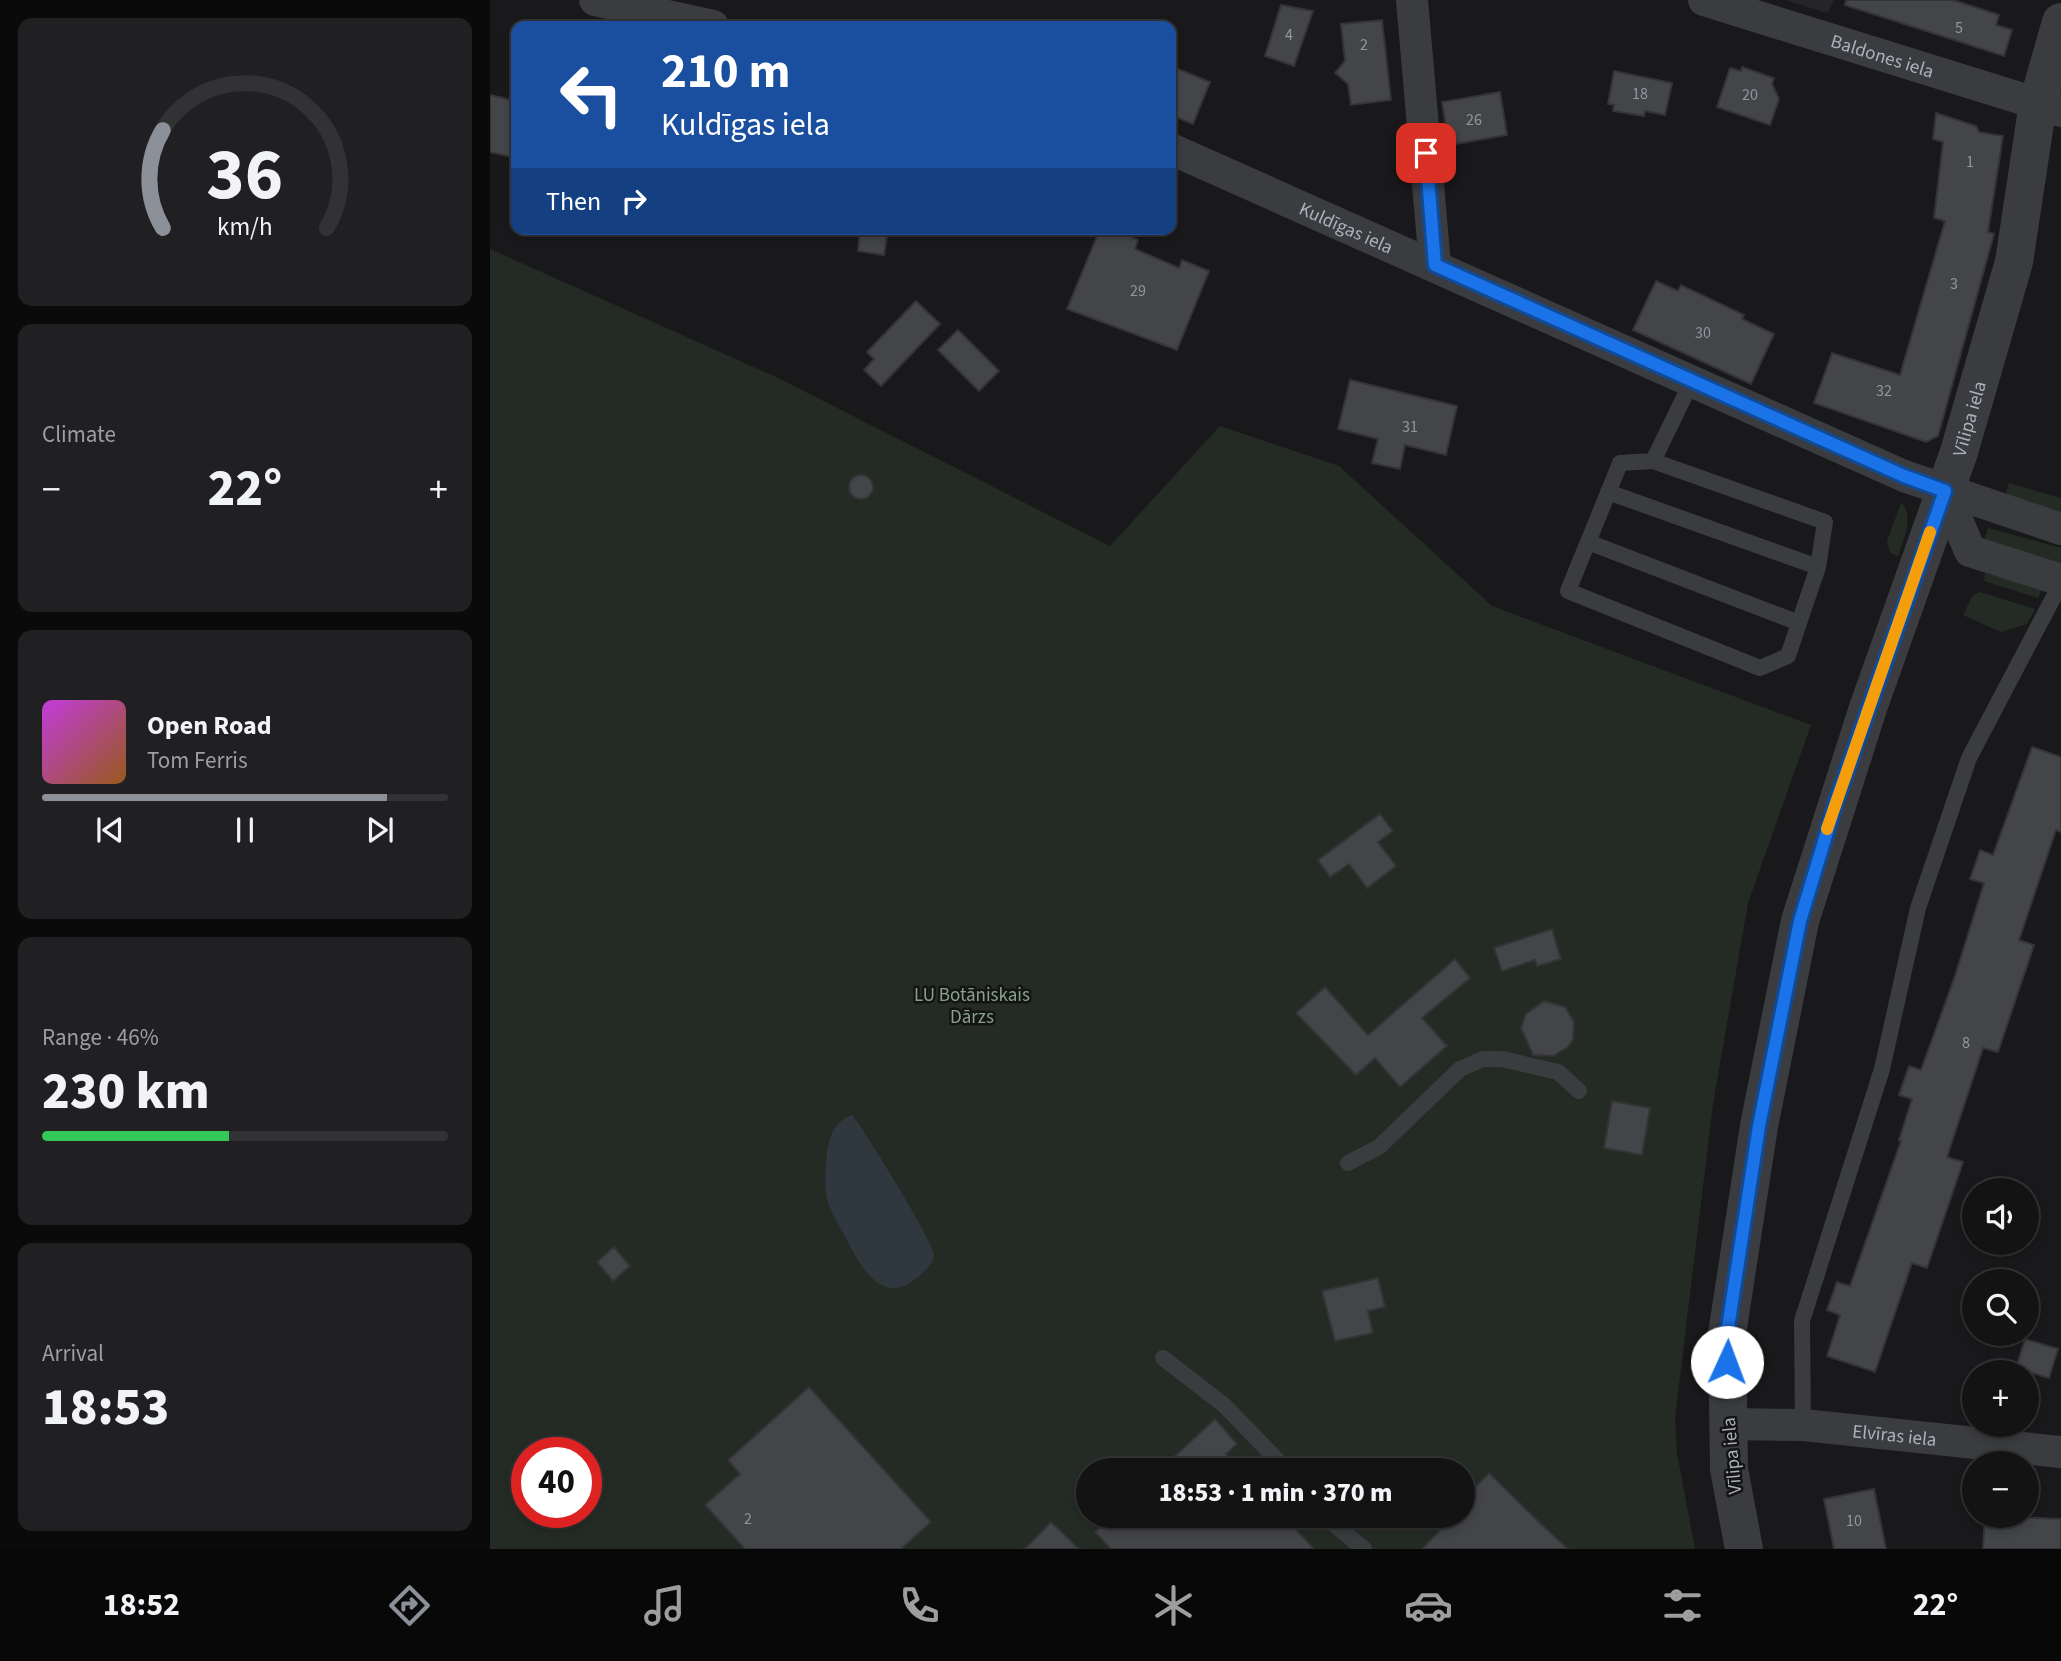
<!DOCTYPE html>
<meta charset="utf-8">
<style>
body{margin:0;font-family:"Source Sans 3",sans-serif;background:#202022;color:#f1f3f6;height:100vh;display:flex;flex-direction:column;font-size:26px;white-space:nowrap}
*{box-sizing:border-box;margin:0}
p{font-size:23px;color:#9d9ea0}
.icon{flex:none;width:38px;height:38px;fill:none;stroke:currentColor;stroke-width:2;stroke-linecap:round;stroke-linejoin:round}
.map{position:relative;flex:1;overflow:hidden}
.drawer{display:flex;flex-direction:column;gap:18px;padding:18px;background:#0a0a0b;width:490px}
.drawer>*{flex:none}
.hud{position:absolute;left:21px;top:21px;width:665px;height:214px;border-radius:14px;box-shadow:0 4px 10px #0003,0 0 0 2px #323234;background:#1a4fa0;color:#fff;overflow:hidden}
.tools{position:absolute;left:1472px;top:1178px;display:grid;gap:14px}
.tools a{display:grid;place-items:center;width:77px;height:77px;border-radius:50%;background:#131314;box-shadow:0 4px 10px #0003,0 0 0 2px #323234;font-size:35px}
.speed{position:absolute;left:21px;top:1437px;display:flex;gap:14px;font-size:35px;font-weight:700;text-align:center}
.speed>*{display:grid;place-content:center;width:91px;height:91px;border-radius:50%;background:#131314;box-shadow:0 4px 10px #0003,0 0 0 2px #323234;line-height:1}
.speed .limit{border:10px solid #d22;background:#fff;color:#111}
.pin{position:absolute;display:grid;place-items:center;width:60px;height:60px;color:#fff;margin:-30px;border-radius:14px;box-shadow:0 4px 10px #0006}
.me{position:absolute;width:77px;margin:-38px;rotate:2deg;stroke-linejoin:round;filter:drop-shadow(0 0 5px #0008)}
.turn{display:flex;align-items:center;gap:24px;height:147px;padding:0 35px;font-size:32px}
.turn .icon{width:91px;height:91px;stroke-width:2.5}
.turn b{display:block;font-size:49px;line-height:60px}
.then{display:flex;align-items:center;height:66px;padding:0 35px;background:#0003;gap:14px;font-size:26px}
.big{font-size:52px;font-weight:800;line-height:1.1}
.drawer .tile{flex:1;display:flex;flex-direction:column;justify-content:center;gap:10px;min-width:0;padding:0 24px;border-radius:14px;background:#202022}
.drawer .dial{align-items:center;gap:0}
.dial svg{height:182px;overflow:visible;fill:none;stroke:#323234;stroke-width:7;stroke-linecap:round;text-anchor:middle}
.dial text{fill:#f1f3f6;stroke:none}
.song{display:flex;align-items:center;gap:21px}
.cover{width:84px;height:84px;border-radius:10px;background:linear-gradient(135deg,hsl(290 70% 55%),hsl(30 70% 35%))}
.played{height:7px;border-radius:4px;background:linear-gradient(90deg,#8c9099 85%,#323234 85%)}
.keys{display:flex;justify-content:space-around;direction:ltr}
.heat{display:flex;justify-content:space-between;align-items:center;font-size:38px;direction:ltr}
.charge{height:10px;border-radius:5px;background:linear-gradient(90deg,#34c759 46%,#323234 0)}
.trip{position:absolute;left:586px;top:1458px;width:399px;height:70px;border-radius:35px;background:#131314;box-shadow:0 4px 10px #0003,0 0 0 2px #323234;font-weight:800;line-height:70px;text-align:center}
.menu{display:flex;height:112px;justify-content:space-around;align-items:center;background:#080808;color:#9d9ea0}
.menu .icon{width:49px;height:49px}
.menu .active{color:#8c9099}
.menu b{font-size:32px;color:#f1f3f6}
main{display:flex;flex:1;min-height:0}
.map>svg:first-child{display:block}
</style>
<main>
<section class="drawer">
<div class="tile dial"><svg viewBox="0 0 100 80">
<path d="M14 69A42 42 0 1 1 86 69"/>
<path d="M14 69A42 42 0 0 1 14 26" stroke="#8c9099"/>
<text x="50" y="56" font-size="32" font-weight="700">36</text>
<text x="50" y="72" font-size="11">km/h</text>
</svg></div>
<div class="tile"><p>Climate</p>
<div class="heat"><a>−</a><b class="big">22°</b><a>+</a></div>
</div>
<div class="tile">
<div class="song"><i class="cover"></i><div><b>Open Road</b><p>Tom Ferris</p></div></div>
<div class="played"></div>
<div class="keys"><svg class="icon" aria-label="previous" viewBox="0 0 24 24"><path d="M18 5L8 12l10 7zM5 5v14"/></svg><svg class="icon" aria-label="pause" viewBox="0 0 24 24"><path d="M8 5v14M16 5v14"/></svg><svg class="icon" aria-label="next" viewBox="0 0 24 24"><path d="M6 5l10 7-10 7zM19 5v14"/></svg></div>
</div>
<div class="tile"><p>Range · 46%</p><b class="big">230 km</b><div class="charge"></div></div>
<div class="tile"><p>Arrival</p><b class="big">18:53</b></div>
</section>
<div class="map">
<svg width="1571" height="1549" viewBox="0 0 1571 1549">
<rect width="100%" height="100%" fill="#19191b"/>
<path fill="#252528" d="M 1295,0 L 1345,0 L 1337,13 Z"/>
<g fill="#242b24" fill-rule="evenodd">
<path d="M 0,249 L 286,377 L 620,546 L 730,426 L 849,466 L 1002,606 L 1321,725 L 1258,903 L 1223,1104 L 1185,1418 L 1187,1453 L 1205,1549 L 0,1549 ZM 37,1452 L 96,1452 L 96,1512 L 37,1512 ZM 598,1470 L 973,1470 L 973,1516 L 598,1516 Z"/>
<path d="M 1519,483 L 1571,498 L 1571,515 L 1515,497 Z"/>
<path d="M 1411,503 C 1425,514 1413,541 1408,556 L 1400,553 L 1397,541 Z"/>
<path d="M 1498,528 L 1571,548 L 1571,564 L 1494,542 Z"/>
<path d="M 1495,573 L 1552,589 L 1548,598 L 1494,581 Z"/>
<path d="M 1490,592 L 1545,609 L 1537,624 L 1511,632 L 1473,615 L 1483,595 Z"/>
</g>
<path fill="#30383f" d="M 362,1115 C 374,1129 446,1246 444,1256 C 442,1265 431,1275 424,1280 C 390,1306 369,1263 356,1238 C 349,1225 341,1213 337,1199 C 335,1190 335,1177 336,1168 C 337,1146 339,1123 362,1115 Z"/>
<g fill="#434548" stroke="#343437" stroke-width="2">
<path d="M 1356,0 L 1463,0 L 1509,15 L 1506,25 L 1522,30 L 1514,56 L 1355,5 Z"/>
<path d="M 791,5 L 823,11 L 804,66 L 775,56 Z"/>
<path d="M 892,20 L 901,100 L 861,105 L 858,84 L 845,73 L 855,61 L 851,24 Z"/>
<path d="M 681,66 L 720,82 L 703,124 L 681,115 Z"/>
<path d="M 1252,67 L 1284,78 L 1282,84 L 1289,99 L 1280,125 L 1227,107 L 1240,68 L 1251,71 Z"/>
<path d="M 1124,71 L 1182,83 L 1175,115 L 1155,111 L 1154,116 L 1123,111 L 1124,105 L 1118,104 Z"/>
<path d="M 1010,92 L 1017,135 L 959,145 L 952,102 Z"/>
<path d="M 0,95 L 26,101 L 26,158 L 0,152 Z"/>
<path d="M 1446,113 L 1486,126 L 1489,132 L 1513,136 L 1498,232 L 1504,234 L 1448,436 L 1436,442 L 1324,403 L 1342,353 L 1410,375 L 1455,221 L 1444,218 L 1453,142 L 1443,139 Z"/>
<path d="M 370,229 L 398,229 L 394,255 L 368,251 Z"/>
<path d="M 610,229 L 623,229 L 648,240 L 645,249 L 689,268 L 692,260 L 719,271 L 687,350 L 577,309 Z"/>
<path d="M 1166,281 L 1188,291 L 1191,285 L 1254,315 L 1252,319 L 1284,334 L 1261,384 L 1143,330 Z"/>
<path d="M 426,301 L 450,324 L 391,386 L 374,370 L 384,359 L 377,352 Z"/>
<path d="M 468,330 L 509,371 L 489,391 L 448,350 Z"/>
<path d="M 860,380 L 967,406 L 956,455 L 915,445 L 910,469 L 882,463 L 888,439 L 848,429 Z"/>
<circle cx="371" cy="487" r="12"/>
<path d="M 1542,747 L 1571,757 L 1571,832 L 1566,830 L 1529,940 L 1544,945 L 1508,1052 L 1493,1048 L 1457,1157 L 1473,1162 L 1437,1268 L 1422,1263 L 1385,1372 L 1337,1356 L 1350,1315 L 1337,1310 L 1347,1282 L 1360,1286 L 1411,1141 L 1409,1140 L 1422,1099 L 1409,1095 L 1419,1066 L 1431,1070 L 1465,976 L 1494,883 L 1480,879 L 1490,850 L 1503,855 Z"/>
<path d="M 890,814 L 903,831 L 888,842 L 906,866 L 877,888 L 859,864 L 840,877 L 828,860 Z"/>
<path d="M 1062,929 L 1071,959 L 1047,966 L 1045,960 L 1012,971 L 1004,948 Z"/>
<path d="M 965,959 L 980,978 L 932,1018 L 957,1046 L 910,1087 L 885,1058 L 866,1075 L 806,1013 L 835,987 L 878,1035 Z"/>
<path d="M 1054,1001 L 1075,1007 L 1084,1022 L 1083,1040 L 1078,1047 L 1063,1056 L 1043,1055 L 1031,1028 L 1036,1014 Z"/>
<path d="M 1122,1101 L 1160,1108 L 1152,1155 L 1114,1148 Z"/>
<path d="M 124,1247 L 140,1266 L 123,1281 L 107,1262 Z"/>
<path d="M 888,1278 L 895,1307 L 878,1311 L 883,1333 L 845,1341 L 832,1291 Z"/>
<path d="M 1535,1339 L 1568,1349 L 1559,1378 L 1526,1368 Z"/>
<path d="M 319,1387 L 441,1522 L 411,1549 L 255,1549 L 215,1505 L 250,1474 L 238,1460 Z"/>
<path d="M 725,1419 L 747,1444 L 736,1454 L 751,1470 L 670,1470 Z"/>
<path d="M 999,1473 L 1048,1521 L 1078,1549 L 932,1549 L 964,1516 L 973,1516 L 973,1500 Z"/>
<path d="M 1384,1489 L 1396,1549 L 1344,1549 L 1334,1499 Z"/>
<path d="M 622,1516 L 794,1516 L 824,1549 L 621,1549 L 605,1532 Z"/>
<path d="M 1495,1516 L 1571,1519 L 1571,1549 L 1493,1549 Z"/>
<path d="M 561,1522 L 589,1549 L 535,1549 Z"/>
</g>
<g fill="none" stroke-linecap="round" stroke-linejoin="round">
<g stroke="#3b3c40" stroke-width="16">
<path d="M 1163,461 L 1335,522 L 1328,567"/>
<path d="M 1118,492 L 1328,567 L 1309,623"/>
<path d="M 1098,542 L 1309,623 L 1298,656 L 1270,668 L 1078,591 C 1095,549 1113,506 1130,463 L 1163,461 L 1202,381"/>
<path d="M 858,1163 L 889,1147 L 970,1069 L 993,1059 L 1012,1059 L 1068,1072 L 1089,1091"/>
<path d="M 673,1358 L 734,1405 L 797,1470"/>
<path d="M 1313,1425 L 1312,1321 L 1392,1069 L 1428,908 L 1479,758 L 1571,583"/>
<path d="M 834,1516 L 874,1549"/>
</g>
<g stroke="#3b3c40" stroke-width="32">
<path d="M 105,0 L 223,26"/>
<path d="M 922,0 L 945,265"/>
<path id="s1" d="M 1214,0 L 1571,111"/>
<path id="s2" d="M 681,149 L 1414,476 L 1571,529"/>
<path d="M 1455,491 L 1480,551 L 1571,580"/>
<path id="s3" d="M 1237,1424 L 1313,1425 L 1571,1452"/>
</g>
<path stroke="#3b3c40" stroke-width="38" id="s4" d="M 1254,1549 L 1239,1469 L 1237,1334 L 1269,1126 L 1310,921 L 1378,708 L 1469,452 L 1524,262 L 1548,103 L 1571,22"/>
</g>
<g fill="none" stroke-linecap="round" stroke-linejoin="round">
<defs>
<path id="route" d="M 936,153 L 945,265 L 1414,476 L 1455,491 L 1346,802 L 1310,921 L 1269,1126 L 1237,1334 L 1237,1362"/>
</defs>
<use href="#route" stroke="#114b97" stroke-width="18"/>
<use href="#route" stroke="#1a73e8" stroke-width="12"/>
<path stroke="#f59e0b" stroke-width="12" d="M 1337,829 L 1440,532"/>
</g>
<g text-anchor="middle" stroke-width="5" stroke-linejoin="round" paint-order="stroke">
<g font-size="16" fill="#92969e">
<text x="1469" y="33">5</text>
<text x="799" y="40">4</text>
<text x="874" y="50">2</text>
<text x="1150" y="99">18</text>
<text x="1260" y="100">20</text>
<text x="984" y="125">26</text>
<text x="1480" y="167">1</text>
<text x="1464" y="289">3</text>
<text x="648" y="296">29</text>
<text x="1213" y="338">30</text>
<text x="1394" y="396">32</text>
<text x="920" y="432">31</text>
<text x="1476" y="1048">8</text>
<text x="258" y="1524">2</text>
<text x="1364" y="1526">10</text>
</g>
<g font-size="19" fill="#adb1ba" stroke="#141416">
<text dy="7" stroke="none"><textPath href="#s1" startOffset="187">Baldones iela</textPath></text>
<text dy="7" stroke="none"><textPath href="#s2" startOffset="192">Kuldīgas iela</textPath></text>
<text dy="7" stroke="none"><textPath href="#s4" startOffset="1166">Vīlipa iela</textPath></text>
<text dy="7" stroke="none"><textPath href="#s3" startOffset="168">Elvīras iela</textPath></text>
<text transform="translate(1241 1456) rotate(-95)" y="7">Vīlipa iela</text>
</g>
<g font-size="19" fill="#86a387" stroke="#141416">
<text x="482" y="1001">LU Botāniskais<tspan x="482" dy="22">Dārzs</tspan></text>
</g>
</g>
</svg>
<div class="tools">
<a><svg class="icon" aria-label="sound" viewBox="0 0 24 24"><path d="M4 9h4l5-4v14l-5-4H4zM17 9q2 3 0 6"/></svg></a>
<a><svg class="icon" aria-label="search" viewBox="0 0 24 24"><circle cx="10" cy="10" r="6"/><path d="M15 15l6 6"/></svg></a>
<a>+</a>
<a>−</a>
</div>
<div class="speed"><div class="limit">40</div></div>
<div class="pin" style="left:936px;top:153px;background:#d93025"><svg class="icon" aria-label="arrive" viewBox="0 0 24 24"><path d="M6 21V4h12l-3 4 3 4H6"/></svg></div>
<svg class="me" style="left:1237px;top:1362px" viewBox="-20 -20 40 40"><circle r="19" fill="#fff"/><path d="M0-13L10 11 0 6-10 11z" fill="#1a73e8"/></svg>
<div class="trip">18:53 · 1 min · 370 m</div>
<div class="hud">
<div class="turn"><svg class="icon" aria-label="left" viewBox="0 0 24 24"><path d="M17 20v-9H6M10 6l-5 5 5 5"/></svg><div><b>210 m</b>Kuldīgas iela</div></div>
<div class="then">Then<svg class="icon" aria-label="right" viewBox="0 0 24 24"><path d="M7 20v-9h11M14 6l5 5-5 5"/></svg></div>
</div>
</div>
</main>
<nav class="menu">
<b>18:52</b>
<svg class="icon active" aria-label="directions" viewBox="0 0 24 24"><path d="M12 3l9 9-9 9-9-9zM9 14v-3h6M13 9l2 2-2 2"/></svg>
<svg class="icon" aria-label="music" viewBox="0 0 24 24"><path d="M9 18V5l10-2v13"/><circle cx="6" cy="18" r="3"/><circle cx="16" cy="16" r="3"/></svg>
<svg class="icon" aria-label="phone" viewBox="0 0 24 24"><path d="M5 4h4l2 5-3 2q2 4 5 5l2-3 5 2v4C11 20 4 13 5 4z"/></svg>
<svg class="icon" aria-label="climate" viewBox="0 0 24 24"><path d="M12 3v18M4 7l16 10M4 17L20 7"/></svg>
<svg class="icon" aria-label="car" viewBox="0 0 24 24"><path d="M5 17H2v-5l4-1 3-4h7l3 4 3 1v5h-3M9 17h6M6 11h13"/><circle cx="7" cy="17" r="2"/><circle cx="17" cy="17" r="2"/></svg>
<svg class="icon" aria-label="filters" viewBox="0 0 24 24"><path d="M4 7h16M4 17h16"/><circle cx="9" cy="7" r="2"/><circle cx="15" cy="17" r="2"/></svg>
<b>22°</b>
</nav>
